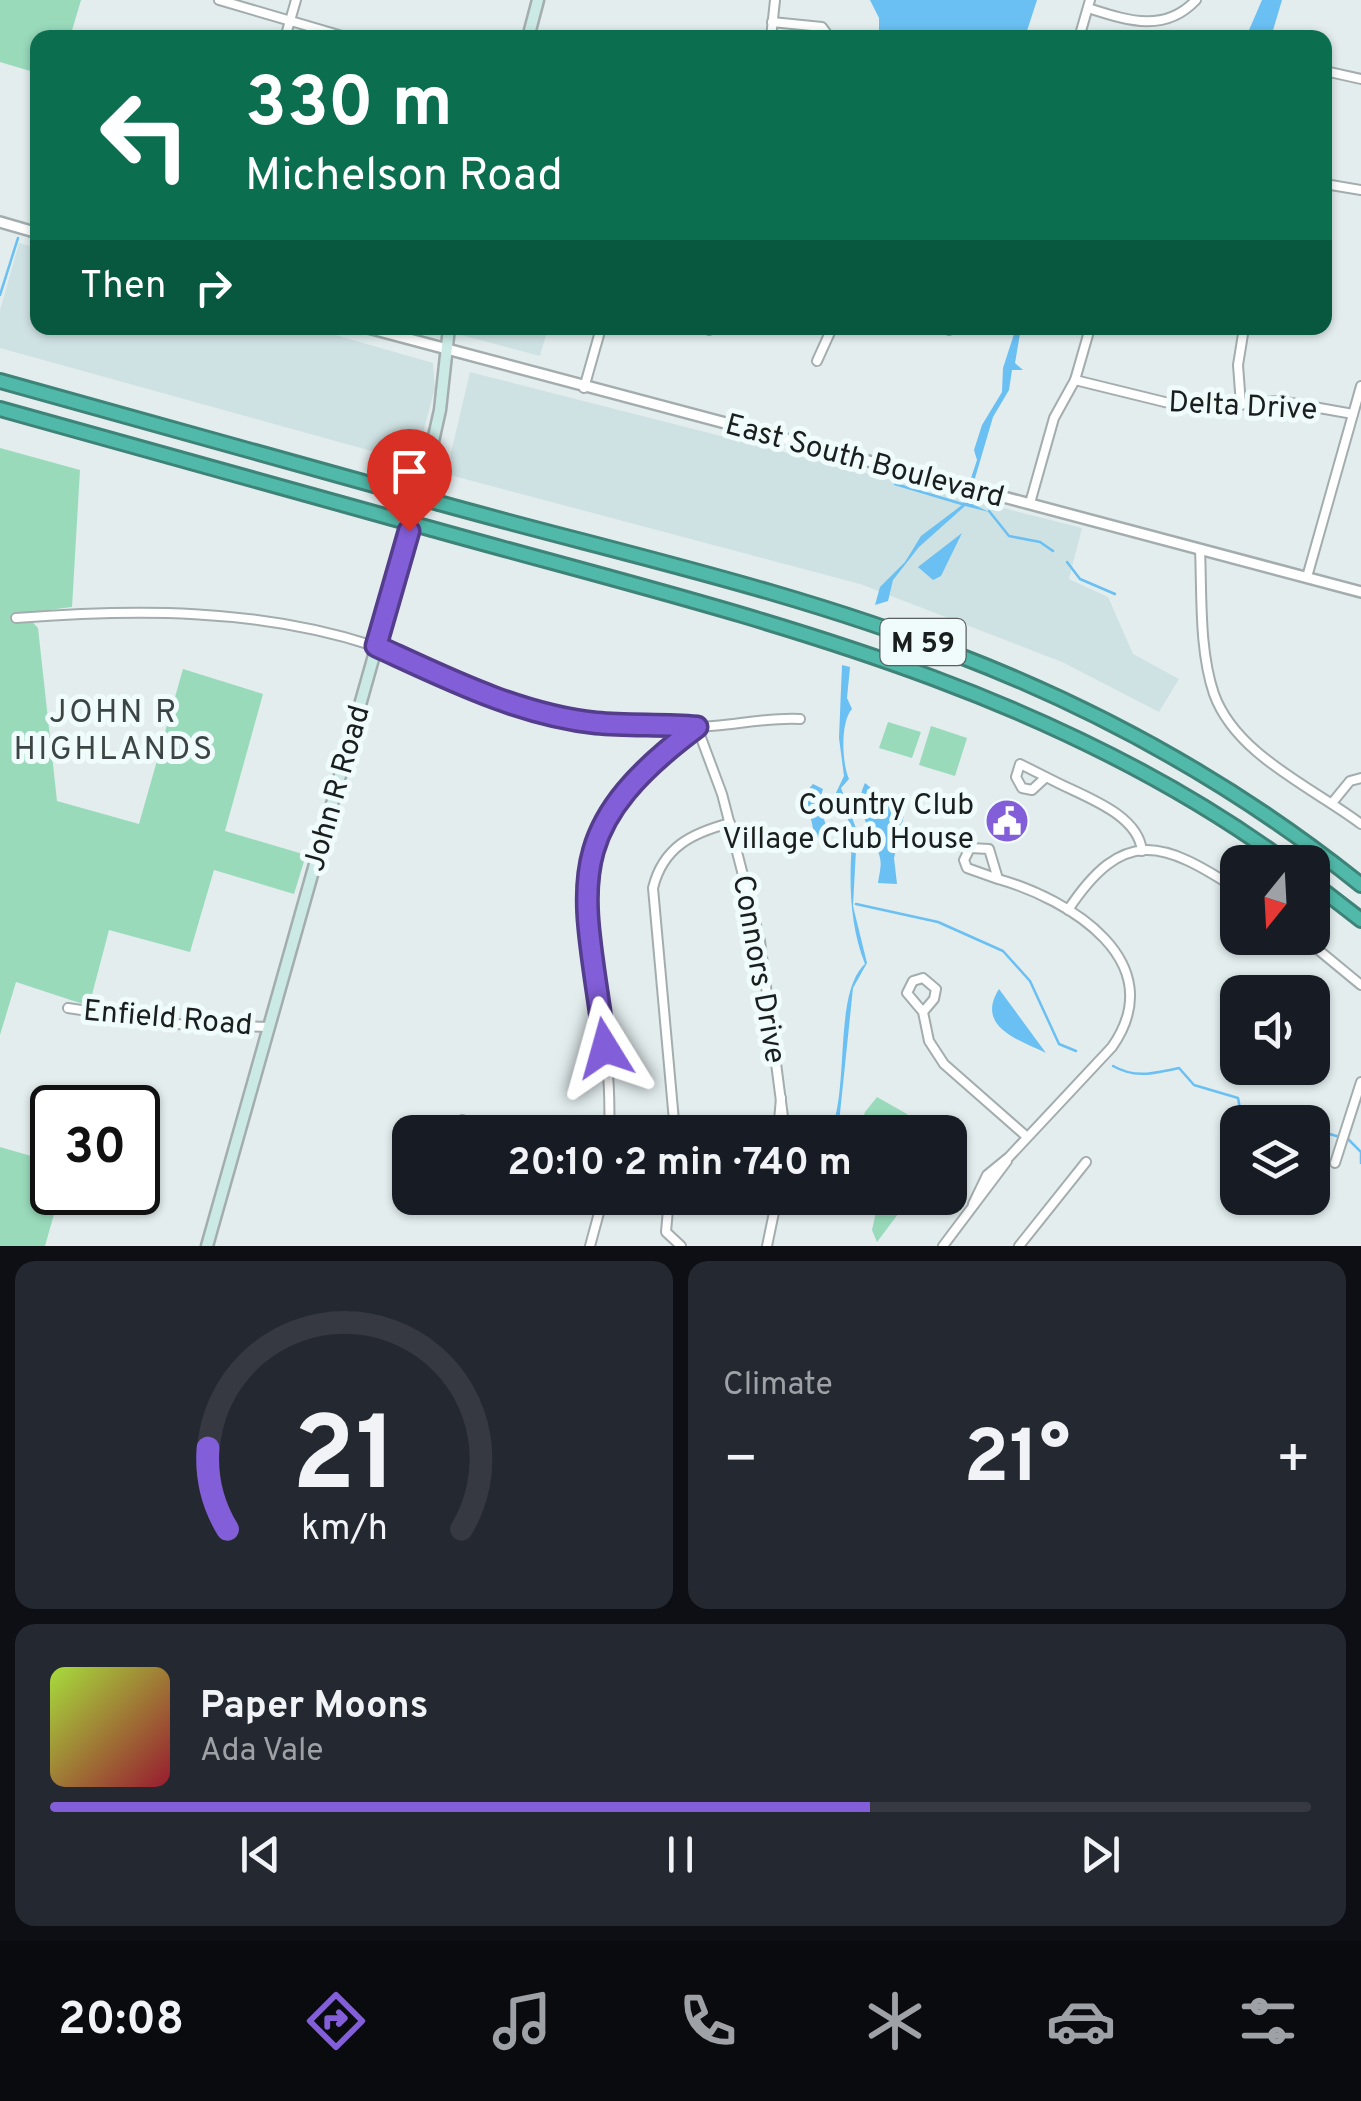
<!DOCTYPE html>
<meta charset="utf-8">
<style>
body{margin:0;font-family:Overpass,sans-serif;background:#242831;color:#f1f3f6;height:100vh;display:flex;flex-direction:column;font-size:38px;white-space:nowrap}
*{box-sizing:border-box;margin:0}
p{font-size:32px;color:#9ea1a6}
.icon{flex:none;width:55px;height:55px;fill:none;stroke:currentColor;stroke-width:2;stroke-linecap:round;stroke-linejoin:round}
.map{position:relative;height:1246px;overflow:hidden}
.details{display:flex;flex-direction:column;gap:15px;padding:15px;background:#0d0f14;flex:1}
.details>*{flex:none}
.banner{position:absolute;left:30px;top:30px;width:1302px;height:305px;border-radius:20px;box-shadow:0 2px 8px #0004;background:#0b6e4f;color:#fff;overflow:hidden}
.needle{width:65px;rotate:198deg}
.buttons{position:absolute;left:1220px;top:845px;display:grid;gap:20px}
.buttons a{display:grid;place-items:center;width:110px;height:110px;border-radius:20px;background:#171b24;box-shadow:0 2px 8px #0004;font-size:50px}
.speed{position:absolute;left:30px;top:1085px;display:flex;gap:20px;font-size:50px;font-weight:700;text-align:center}
.speed>*{display:grid;place-content:center;width:130px;height:130px;border-radius:50%;background:#171b24;box-shadow:0 2px 8px #0004;line-height:1}
.speed .limit{border:5px solid #111;border-radius:15px;background:#fff;color:#111}
.pin{position:absolute;display:grid;place-items:center;width:85px;height:85px;color:#fff;margin:-102px -42px;border-radius:50% 50% 50% 0;rotate:-45deg;box-shadow:0 0 10px #0007}
.pin .icon{rotate:45deg}
.me{position:absolute;width:110px;margin:-55px;rotate:352deg;stroke-linejoin:round;filter:drop-shadow(0 0 8px #0008)}
.turn{display:flex;align-items:center;gap:35px;height:210px;padding:0 50px;font-size:45px}
.turn .icon{width:130px;height:130px;stroke-width:2.5}
.turn b{display:block;font-size:70px;line-height:85px}
.then{display:flex;align-items:center;height:95px;padding:0 50px;background:#0003;gap:20px;font-size:38px}
.big{font-size:75px;font-weight:700;line-height:1.1}
.details .card{flex:1;display:flex;flex-direction:column;justify-content:center;gap:15px;min-width:0;padding:0 35px;border-radius:20px;background:#242831}
.details .dial{align-items:center;gap:0}
.dial svg{height:260px;overflow:visible;fill:none;stroke:#363941;stroke-width:7;stroke-linecap:round;text-anchor:middle}
.dial text{fill:#f1f3f6;stroke:none}
.song{display:flex;align-items:center;gap:30px}
.cover{width:120px;height:120px;border-radius:15px;background:linear-gradient(135deg,hsl(80 70% 55%),hsl(350 70% 35%))}
.played{height:10px;border-radius:5px;background:linear-gradient(90deg,#825ed8 65%,#363941 65%)}
.keys{display:flex;justify-content:space-around;direction:ltr}
.heat{display:flex;justify-content:space-between;align-items:center;font-size:55px;direction:ltr}
.details .tiles{flex:1;display:grid;gap:15px;grid-template-columns:1fr 1fr}
.card:last-child{grid-column:span 2}
.trip{position:absolute;left:392px;top:1115px;width:575px;height:100px;border-radius:20px;background:#171b24;box-shadow:0 2px 8px #0004;font-weight:700;line-height:100px;text-align:center}
.tab-bar{display:flex;height:160px;justify-content:space-around;align-items:center;background:#090b0e;color:#9ea1a6}
.tab-bar .icon{width:70px;height:70px}
.tab-bar .active{color:#825ed8}
.tab-bar b{font-size:45px;color:#f1f3f6}
.map>svg:first-child{display:block}
</style>
<div class="map">
<svg width="1361" height="1246" viewBox="0 0 1361 1246">
<rect width="100%" height="100%" fill="#e3edee"/>
<g fill="#cfe2e3">
<path d="M 19,243 L 37,248 L 38,328 L 311,328 L 433,363 L 435,388 L 415,463 L 0,348 L 0,310 Z"/>
<path d="M 464,328 L 548,328 L 540,356 L 461,335 Z"/>
<path d="M 470,372 L 1082,528 L 1069,579 L 1108,597 L 1133,654 L 1179,679 L 1159,712 L 1062,662 L 860,584 L 446,474 Z"/>
</g>
<g fill="#99dabb">
<path d="M 0,0 L 81,0 L 70,37 L 38,38 L 37,73 L 0,62 Z"/>
<path d="M 0,448 L 80,470 L 72,607 L 24,613 L 38,628 L 57,801 L 139,824 L 183,669 L 263,694 L 225,831 L 306,855 L 294,894 L 214,870 L 190,952 L 109,930 L 89,1006 L 16,982 L 0,1035 Z"/>
<path d="M 888,722 L 921,732 L 912,758 L 879,748 Z"/>
<path d="M 931,726 L 967,738 L 955,776 L 919,765 Z"/>
<path d="M 877,1097 L 907,1114 L 907,1122 L 895,1131 L 858,1132 L 865,1112 Z"/>
<path d="M 0,1147 L 52,1162 L 52,1192 L 60,1193 L 45,1246 L 0,1246 Z"/>
<path d="M 879,1198 L 910,1198 L 877,1242 L 872,1230 Z"/>
</g>
<g fill="#6abff3">
<path d="M 870,0 L 1037,0 L 1025,37 L 879,38 L 879,18 Z"/>
<path d="M 1262,0 L 1282,0 L 1271,37 L 1246,37 Z"/>
<path d="M 1016,328 L 1021,328 L 1015,363 L 1023,370 L 1012,370 L 1009,390 L 993,417 L 968,502 L 989,512 L 965,506 L 919,547 L 893,580 L 888,601 L 875,605 L 880,587 L 905,562 L 921,536 L 962,505 L 977,460 L 974,450 L 982,425 L 1002,392 L 1003,368 Z"/>
<path d="M 962,533 L 941,576 L 933,580 L 918,567 Z"/>
<path d="M 842,665 L 850,667 L 847,698 L 852,709 C 840,722 842,764 849,779 L 841,788 L 857,831 L 853,906 L 867,963 L 853,988 L 839,1123 L 830,1132 C 850,1091 833,993 865,964 C 848,920 849,875 853,828 C 844,816 845,806 835,795 L 844,776 L 839,738 Z"/>
<path d="M 865,783 L 904,815 L 894,858 L 897,884 L 878,883 C 879,875 882,866 880,858 C 876,836 851,809 865,783 Z"/>
<path d="M 813,784 L 823,789 L 819,802 L 826,826 L 821,838 L 815,837 L 805,793 Z"/>
<path d="M 999,989 L 1046,1053 C 1019,1040 975,1027 999,989 Z"/>
</g>
<g fill="none" stroke-linecap="round" stroke-linejoin="round">
<g stroke="#6abff3" stroke-width="2.5">
<path d="M 0,295 L 18,238"/>
<path d="M 895,484 L 962,504"/>
<path d="M 989,511 L 1009,536 L 1040,542 L 1053,551"/>
<path d="M 1067,562 L 1080,579 L 1115,594"/>
<path d="M 856,904 L 938,922 L 1003,951 L 1030,981 L 1059,1044 L 1076,1051"/>
<path d="M 1113,1066 C 1136,1079 1154,1073 1179,1068 L 1194,1085 L 1238,1098 L 1241,1114 L 1253,1122"/>
<path d="M 1312,1129 L 1340,1137"/>
<path d="M 1348,1139 L 1361,1152"/>
<path d="M 1361,1154 L 1361,1163"/>
</g>
<defs>
<g id="minor">
<path d="M 219,0 L 349,38"/>
<path d="M 1088,8 C 1126,20 1164,34 1196,0"/>
<path d="M 772,22 L 822,27 L 830,38"/>
<path d="M 285,38 L 296,0"/>
<path d="M 771,38 L 775,0"/>
<path d="M 1079,38 L 1090,0"/>
<path d="M 1325,71 L 1361,79"/>
<path d="M 1325,184 L 1361,190"/>
<path d="M 949,328 L 949,330"/>
<path d="M 709,330 L 710,328"/>
<path d="M 817,361 L 832,328"/>
<path d="M 1075,380 L 1185,407 L 1280,401 L 1353,414"/>
<path d="M 584,388 L 601,328"/>
<path d="M 1241,405 L 1238,365 L 1244,328"/>
<path d="M 1030,503 L 1054,418 L 1075,380 L 1090,328"/>
<path d="M 1200,549 C 1202,595 1199,650 1214,694 C 1236,755 1312,787 1361,824"/>
<path d="M 1307,577 L 1361,386"/>
<path d="M 16,618 C 135,609 256,608 371,645 C 437,666 495,704 564,718 C 606,726 651,727 693,727 C 729,727 763,717 800,719"/>
<path d="M 1046,777 L 1032,790 L 1022,788 L 1016,777 L 1020,764 L 1052,780 C 1082,796 1138,813 1142,851"/>
<path d="M 1332,803 L 1350,781 L 1361,778"/>
<path d="M 1068,910 C 1123,827 1162,840 1238,890"/>
<path d="M 1304,938 L 1361,985"/>
<path d="M 68,1008 L 173,1024 L 268,1027"/>
<path d="M 923,1012 L 907,993 L 913,981 L 923,978 L 936,989 L 934,999 L 923,1012 L 929,1041 L 944,1064 L 1026,1136"/>
<path d="M 462,1120 L 501,1132"/>
<path d="M 609,1132 C 617,951 513,862 697,727 L 722,794 L 760,941 L 785,1132"/>
<path d="M 675,1132 L 653,888 C 663,847 692,833 730,823"/>
<path d="M 778,1132 L 781,1098"/>
<path d="M 1335,1163 L 1361,1082"/>
<path d="M 669,1198 L 666,1232 L 681,1246"/>
<path d="M 973,1204 L 987,1175 L 1009,1157 L 1112,1047 C 1172,961 1069,899 998,879 L 989,849 L 970,848 L 964,860 L 967,868 L 998,879"/>
<path d="M 590,1246 L 603,1198"/>
<path d="M 767,1246 L 777,1198"/>
<path d="M 943,1246 L 1007,1161"/>
<path d="M 1019,1246 L 1086,1162"/>
</g>
<g id="tertiary">
<path d="M 0,222 L 38,233"/>
<path d="M 368,328 L 1361,592"/>
</g>
<g id="secondary">
<path d="M 528,38 L 538,0"/>
<path d="M 207,1246 L 427,468 L 440,410 L 449,328"/>
</g>
<g id="motorway">
<path d="M 0,381 L 399,492"/>
<path d="M 0,409 L 392,518"/>
<path d="M 439,503 C 611,551 789,589 955,654 C 1101,710 1239,787 1361,885"/>
<path d="M 432,529 C 728,612 1033,677 1286,862"/>
<path d="M 1312,882 L 1361,920"/>
</g>
</defs>
<use href="#minor" stroke="#a3adae" stroke-width="12"/>
<use href="#tertiary" stroke="#a3adae" stroke-width="14"/>
<use href="#secondary" stroke="#a3adae" stroke-width="15"/>
<use href="#motorway" stroke="#3e8378" stroke-width="18"/>
<use href="#minor" stroke="#fff" stroke-width="8"/>
<use href="#tertiary" stroke="#fff" stroke-width="9"/>
<use href="#secondary" stroke="#cbeae5" stroke-width="10"/>
<use href="#motorway" stroke="#51b9a9" stroke-width="12"/>
<defs>
<g id="motorway-bridge">
<path d="M 399,492 L 439,503"/>
<path d="M 392,518 L 432,529"/>
</g>
</defs>
<use href="#motorway-bridge" stroke="#3e8378" stroke-width="18" stroke-linecap="butt"/>
<use href="#motorway-bridge" stroke="#51b9a9" stroke-width="12"/>
</g>
<g fill="none" stroke-linecap="round" stroke-linejoin="round">
<defs>
<path id="route" d="M 409,531 L 376,646 C 446,678 519,715 596,723 C 629,726 663,724 697,727 C 553,834 585,890 605,1048"/>
</defs>
<use href="#route" stroke="#543d8c" stroke-width="25"/>
<use href="#route" stroke="#825ed8" stroke-width="18"/>
</g>
<defs>
<symbol id="civic-disc" viewBox="-11 -11 22 22"><circle r="9.5" fill="#825ed8" stroke="#f0fbfb"/><path d="M-.6-6.5H3V-4.5H.6V-3L4-1V1h2V6H-6V1h2V-1L-.6-3ZM-1.2 2.5V6h2.4V2.5Z" fill="#fff"/></symbol>
</defs>
<g fill-rule="evenodd">
<use href="#civic-disc" x="982" y="796" width="50" height="50"/>
</g>
<g text-anchor="middle" stroke-width="10" stroke-linejoin="round" paint-order="stroke">
<rect fill="#f0fbfb" stroke="#5a6060" stroke-width="2.5" x="880.5" y="619" width="85" height="46" rx="8"/>
<g font-size="28" font-weight="bold" fill="#1a1e1e">
<text x="923" y="652">M 59</text>
</g>
<g font-size="30" fill="#1a1e1e" stroke="#f0fbfb">
<text transform="translate(1243 405) rotate(3)" y="10">Delta Drive</text>
<text transform="translate(865 460) rotate(15)" y="10">East South Boulevard</text>
<text transform="translate(336 788) rotate(-74)" y="10">John R Road</text>
<text transform="translate(760 969) rotate(80)" y="10">Connors Drive</text>
<text transform="translate(168 1017) rotate(5)" y="10">Enfield Road</text>
</g>
<g font-size="30" fill="#1a1e1e" stroke="#f0fbfb" text-anchor="end">
<text x="974" y="814">Country Club<tspan x="974" dy="34">Village Club House</tspan></text>
</g>
<g font-size="32" letter-spacing="2.5" fill="#3c4444" stroke="#f0fbfb">
<text x="114" y="722">JOHN R<tspan x="114" dy="37">HIGHLANDS</tspan></text>
</g>
</g>
</svg>
<div class="buttons">
<a><svg class="needle" viewBox="-14 -14 28 28"><path d="M0-13l5 13h-10z" fill="#e53935"/><path d="M0 13l5-13h-10z" fill="#9ea1a6"/></svg></a>
<a><svg class="icon" aria-label="sound" viewBox="0 0 24 24"><path d="M4 9h4l5-4v14l-5-4H4zM17 9q2 3 0 6"/></svg></a>
<a><svg class="icon" aria-label="layers" viewBox="0 0 24 24"><path d="M12 4l9 5-9 5-9-5zM3 14l9 5 9-5"/></svg></a>
</div>
<div class="speed"><div class="limit">30</div></div>
<div class="pin" style="left:409px;top:531px;background:#d93025"><svg class="icon" aria-label="arrive" viewBox="0 0 24 24"><path d="M6 21V4h12l-3 4 3 4H6"/></svg></div>
<svg class="me" style="left:605px;top:1048px" viewBox="-20 -20 40 40"><path d="M0-17L14 15 0 8-14 15z" fill="#825ed8" stroke="#fff" stroke-width="4"/></svg>
<div class="trip">20:10 · 2 min · 740 m</div>
<div class="banner">
<div class="turn"><svg class="icon" aria-label="left" viewBox="0 0 24 24"><path d="M17 20v-9H6M10 6l-5 5 5 5"/></svg><div><b>330 m</b>Michelson Road</div></div>
<div class="then">Then<svg class="icon" aria-label="right" viewBox="0 0 24 24"><path d="M7 20v-9h11M14 6l5 5-5 5"/></svg></div>
</div>
</div>
<section class="details">
<div class="tiles">
<div class="card dial"><svg viewBox="0 0 100 80">
<path d="M14 69A42 42 0 1 1 86 69"/>
<path d="M14 69A42 42 0 0 1 8 44" stroke="#825ed8"/>
<text x="50" y="56" font-size="32" font-weight="700">21</text>
<text x="50" y="72" font-size="11">km/h</text>
</svg></div>
<div class="card"><p>Climate</p>
<div class="heat"><a>−</a><b class="big">21°</b><a>+</a></div>
</div>
<div class="card">
<div class="song"><i class="cover"></i><div><b>Paper Moons</b><p>Ada Vale</p></div></div>
<div class="played"></div>
<div class="keys"><svg class="icon" aria-label="previous" viewBox="0 0 24 24"><path d="M18 5L8 12l10 7zM5 5v14"/></svg><svg class="icon" aria-label="pause" viewBox="0 0 24 24"><path d="M8 5v14M16 5v14"/></svg><svg class="icon" aria-label="next" viewBox="0 0 24 24"><path d="M6 5l10 7-10 7zM19 5v14"/></svg></div>
</div>
</div>
</section>
<nav class="tab-bar">
<b>20:08</b>
<svg class="icon active" aria-label="directions" viewBox="0 0 24 24"><path d="M12 3l9 9-9 9-9-9zM9 14v-3h6M13 9l2 2-2 2"/></svg>
<svg class="icon" aria-label="music" viewBox="0 0 24 24"><path d="M9 18V5l10-2v13"/><circle cx="6" cy="18" r="3"/><circle cx="16" cy="16" r="3"/></svg>
<svg class="icon" aria-label="phone" viewBox="0 0 24 24"><path d="M5 4h4l2 5-3 2q2 4 5 5l2-3 5 2v4C11 20 4 13 5 4z"/></svg>
<svg class="icon" aria-label="climate" viewBox="0 0 24 24"><path d="M12 3v18M4 7l16 10M4 17L20 7"/></svg>
<svg class="icon" aria-label="car" viewBox="0 0 24 24"><path d="M5 17H2v-5l4-1 3-4h7l3 4 3 1v5h-3M9 17h6M6 11h13"/><circle cx="7" cy="17" r="2"/><circle cx="17" cy="17" r="2"/></svg>
<svg class="icon" aria-label="filters" viewBox="0 0 24 24"><path d="M4 7h16M4 17h16"/><circle cx="9" cy="7" r="2"/><circle cx="15" cy="17" r="2"/></svg>
</nav>
